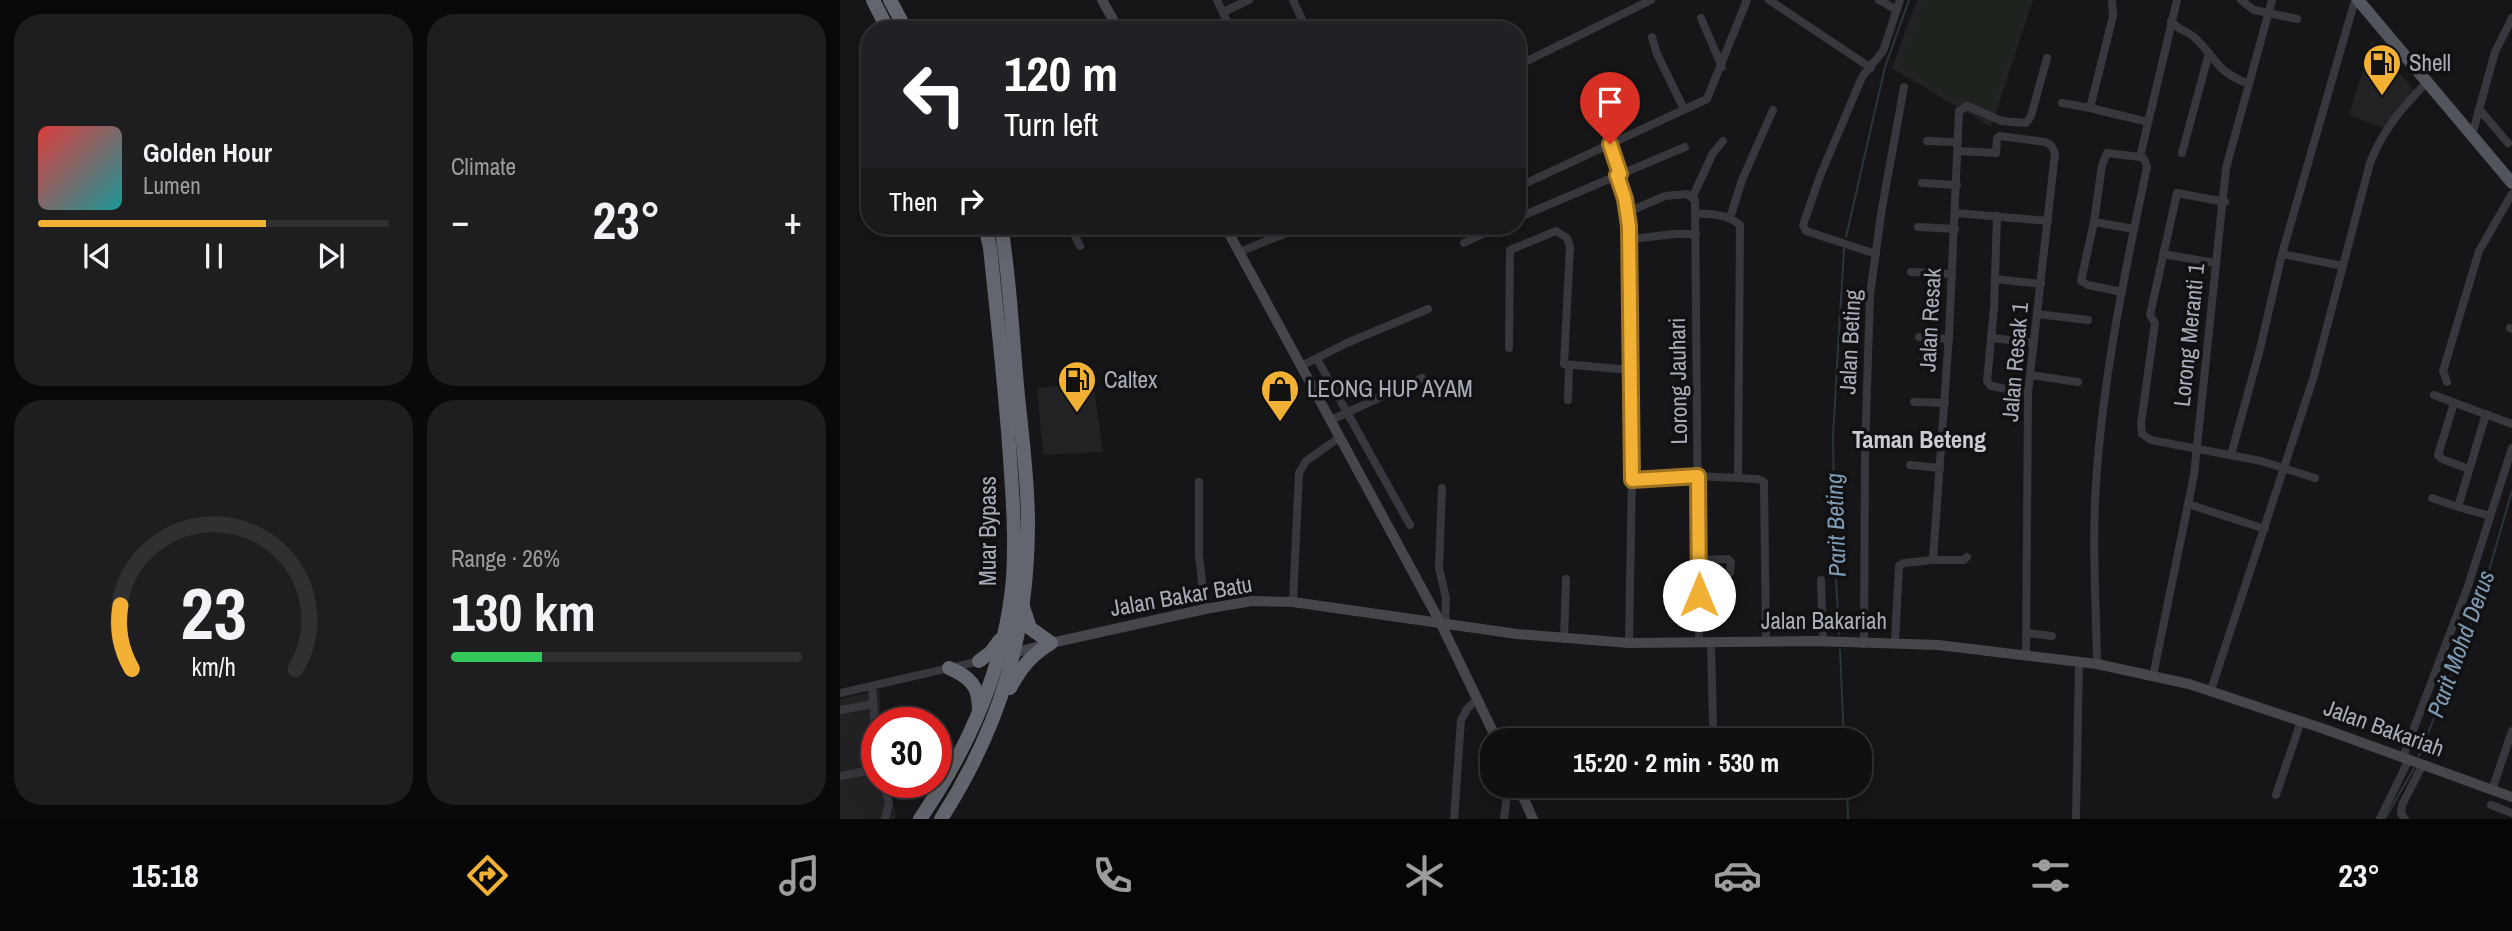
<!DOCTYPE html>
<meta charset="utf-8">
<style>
body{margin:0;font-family:"Archivo Narrow",sans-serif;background:#1e1e20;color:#f1f3f6;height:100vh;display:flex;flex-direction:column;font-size:26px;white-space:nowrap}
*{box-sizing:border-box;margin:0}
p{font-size:23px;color:#9c9d9f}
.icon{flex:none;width:38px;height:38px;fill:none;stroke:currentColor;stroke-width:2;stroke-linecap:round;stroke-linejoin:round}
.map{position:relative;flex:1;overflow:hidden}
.details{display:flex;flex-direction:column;gap:14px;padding:14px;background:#09090a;width:840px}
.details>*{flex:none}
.top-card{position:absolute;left:21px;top:21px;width:665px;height:214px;border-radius:28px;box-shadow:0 7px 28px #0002,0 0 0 2px #303032;background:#202124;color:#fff;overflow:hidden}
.speed{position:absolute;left:21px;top:707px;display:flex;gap:14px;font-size:35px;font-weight:700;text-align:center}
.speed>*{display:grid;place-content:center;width:91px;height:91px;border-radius:50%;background:#101012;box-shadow:0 7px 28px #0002,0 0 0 2px #303032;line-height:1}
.speed .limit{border:10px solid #d22;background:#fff;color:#111}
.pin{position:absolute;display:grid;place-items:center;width:60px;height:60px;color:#fff;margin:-72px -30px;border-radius:50% 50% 50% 0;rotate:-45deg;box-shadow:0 0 7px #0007}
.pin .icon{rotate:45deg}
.me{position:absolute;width:77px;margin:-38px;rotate:0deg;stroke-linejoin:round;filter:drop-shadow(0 0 5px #0008)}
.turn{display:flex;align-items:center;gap:24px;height:147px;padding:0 28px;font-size:32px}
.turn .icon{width:91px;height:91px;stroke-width:2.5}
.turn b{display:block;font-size:49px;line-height:60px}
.then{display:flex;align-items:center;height:66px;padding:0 28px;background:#0003;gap:14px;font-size:26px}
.big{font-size:52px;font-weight:700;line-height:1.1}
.details .tile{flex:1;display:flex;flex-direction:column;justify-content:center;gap:10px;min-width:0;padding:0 24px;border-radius:28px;background:#1e1e20}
.details .dial{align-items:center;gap:0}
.dial svg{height:182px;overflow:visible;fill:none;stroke:#303032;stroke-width:7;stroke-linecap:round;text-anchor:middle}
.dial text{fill:#f1f3f6;stroke:none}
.song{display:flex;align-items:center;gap:21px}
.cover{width:84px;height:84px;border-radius:10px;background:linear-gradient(135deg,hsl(0 70% 55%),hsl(180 70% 35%))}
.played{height:7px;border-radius:4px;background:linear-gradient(90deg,#f2b134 65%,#303032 65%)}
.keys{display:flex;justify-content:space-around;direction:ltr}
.heat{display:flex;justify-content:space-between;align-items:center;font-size:38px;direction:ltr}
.charge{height:10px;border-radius:5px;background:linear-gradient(90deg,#34c759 26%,#303032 0)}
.details .tiles{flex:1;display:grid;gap:14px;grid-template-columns:repeat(2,1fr)}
.trip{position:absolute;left:640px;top:728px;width:392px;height:70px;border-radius:28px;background:#101012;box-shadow:0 7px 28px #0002,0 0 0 2px #303032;font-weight:700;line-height:70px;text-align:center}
.tabs{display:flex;height:112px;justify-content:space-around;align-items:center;background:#060607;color:#9c9d9f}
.tabs .icon{width:49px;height:49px}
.tabs .on{color:#f2b134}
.tabs b{font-size:32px;color:#f1f3f6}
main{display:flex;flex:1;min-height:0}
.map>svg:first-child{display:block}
</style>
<main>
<section class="details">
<div class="tiles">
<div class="tile">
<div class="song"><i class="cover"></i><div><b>Golden Hour</b><p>Lumen</p></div></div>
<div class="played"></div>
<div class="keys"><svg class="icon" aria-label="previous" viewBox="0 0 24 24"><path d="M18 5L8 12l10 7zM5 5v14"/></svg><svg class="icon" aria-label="pause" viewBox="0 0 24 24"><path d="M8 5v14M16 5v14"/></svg><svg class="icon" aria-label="next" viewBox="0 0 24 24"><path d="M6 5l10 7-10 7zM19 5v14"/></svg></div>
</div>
<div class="tile"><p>Climate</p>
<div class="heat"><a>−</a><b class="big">23°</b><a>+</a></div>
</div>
<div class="tile dial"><svg viewBox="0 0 100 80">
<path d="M14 69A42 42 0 1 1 86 69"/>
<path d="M14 69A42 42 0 0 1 9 41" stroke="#f2b134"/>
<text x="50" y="56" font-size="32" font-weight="700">23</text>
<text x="50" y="72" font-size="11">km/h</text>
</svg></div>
<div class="tile"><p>Range · 26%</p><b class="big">130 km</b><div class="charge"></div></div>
</div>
</section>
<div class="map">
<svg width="1672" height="819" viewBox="0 0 1672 819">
<rect width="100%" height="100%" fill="#161618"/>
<g fill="#222225">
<path d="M 1077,0 L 1193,0 L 1151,127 L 1052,68 Z"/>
<path d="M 1532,40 L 1575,91 L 1543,128 L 1509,115 Z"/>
<path d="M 253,382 L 263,452 L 203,455 L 197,388 Z"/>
<path d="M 40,690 L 40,723 L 37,723 L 37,782 L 48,782 L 56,816 L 54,819 L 0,819 L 0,699 Z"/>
</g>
<path fill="#1c231d" d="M 1087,0 L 1187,0 L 1149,109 L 1123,95 L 1116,99 L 1063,65 Z"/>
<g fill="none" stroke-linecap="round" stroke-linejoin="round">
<g stroke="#2c353c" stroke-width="2">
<path d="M 1006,237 L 1045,67 L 1069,0"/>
<path d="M 999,634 L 995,560 L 993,435 L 1004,248"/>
<path d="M 1000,650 L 1004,740"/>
<path d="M 1579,756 L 1641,598 L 1672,491"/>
<path d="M 1007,786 L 1008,819"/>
<path d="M 1545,819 L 1574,768"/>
</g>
<g stroke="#37383d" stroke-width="8">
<path d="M 377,0 L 391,30"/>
<path d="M 453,0 L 466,28"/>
<path d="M 929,0 L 1031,68"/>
<path d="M 1039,0 L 1057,10"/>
<path d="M 1401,0 L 1414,10 L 1457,19"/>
<path d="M 383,12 L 409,0"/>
<path d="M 861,18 L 882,67"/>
<path d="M 1331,21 C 1337,30 1346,30 1354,37 C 1378,59 1374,71 1409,84"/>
<path d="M 812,37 L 817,54 L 844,109"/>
<path d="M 677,66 L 811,0"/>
<path d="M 1222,103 L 1250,108 L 1273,16 L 1272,0"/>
<path d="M 1250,108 L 1308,122"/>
<path d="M 1639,109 L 1668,143"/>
<path d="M 1632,135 L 1655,52 L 1672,18"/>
<path d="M 1087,141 L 1118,142"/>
<path d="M 770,144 L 780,174"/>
<path d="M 1118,151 L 1156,153 L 1157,138 L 1160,136 L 1205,142 L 1211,145 L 1215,153 L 1188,393 L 1186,656"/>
<path d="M 1342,153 L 1369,53"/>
<path d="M 1300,157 L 1337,0"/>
<path d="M 777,175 L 788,212 L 790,239 L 792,471 L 789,643"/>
<path d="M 1082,183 L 1117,185"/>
<path d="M 678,187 L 867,99 L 907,0"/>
<path d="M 853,196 L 873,153 L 883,141"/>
<path d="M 1385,202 L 1337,193 L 1310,315 L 1315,323 L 1301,423 L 1302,434 L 1311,440 L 1421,461 L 1475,478"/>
<path d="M 788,212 L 825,196 L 847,194 L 855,200 L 859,642"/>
<path d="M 1116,213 L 1208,221"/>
<path d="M 856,214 C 871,213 888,215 900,225 L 898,478"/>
<path d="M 1157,216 L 1154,308 L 1147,381 L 1151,386 L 1188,393"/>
<path d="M 677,218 L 845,147"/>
<path d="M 890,218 L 902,180 L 933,110"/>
<path d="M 1254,222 L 1294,229"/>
<path d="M 230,226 L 240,246"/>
<path d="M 291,226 L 293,231"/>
<path d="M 1078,227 L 1115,229"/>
<path d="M 790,239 L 835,234 L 856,234"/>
<path d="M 624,243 L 660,226"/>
<path d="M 399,252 L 464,226"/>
<path d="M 1036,254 L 966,231 L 963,225 L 980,176 L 1022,77 L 1043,51 L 1060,0"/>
<path d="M 1323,254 L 1375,263"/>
<path d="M 1442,254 L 1503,266"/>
<path d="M 1071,272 L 1112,274"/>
<path d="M 1155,279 L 1201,284"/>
<path d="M 1197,314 L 1248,320"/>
<path d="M 1670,328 L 1672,329"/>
<path d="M 1079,337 L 1109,339"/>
<path d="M 1152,338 L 1194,343"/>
<path d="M 669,348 L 670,250 L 716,231 L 727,238 L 730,247 L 724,364 L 790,370"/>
<path d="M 477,359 L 570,525"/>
<path d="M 461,366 L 507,343 L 588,309"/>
<path d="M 1190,375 L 1238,382"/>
<path d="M 1607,382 L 1603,371 L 1639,251 L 1672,194"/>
<path d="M 1594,395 L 1672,424"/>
<path d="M 728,400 L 729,365"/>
<path d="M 1074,402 L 1105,403"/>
<path d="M 1614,403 L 1598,455 L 1602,459 L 1629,469"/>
<path d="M 1646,414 L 1618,507 L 1650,516"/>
<path d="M 491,420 L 582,378"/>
<path d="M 1391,455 L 1420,349 L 1442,254 L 1515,0"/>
<path d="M 1070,465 L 1100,468"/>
<path d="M 791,480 L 858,476 L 918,479 L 924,482 L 926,642"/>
<path d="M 359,482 L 359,555 L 365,609"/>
<path d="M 602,488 L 599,568 L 606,598 L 605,624"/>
<path d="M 1592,498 L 1618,507"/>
<path d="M 1348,504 L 1425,529"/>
<path d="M 859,560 L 888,559 L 891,562 L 890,573"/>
<path d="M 1093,560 L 1124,560 L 1127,557"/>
<path d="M 981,580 L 983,642"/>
<path d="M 453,602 L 459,473 L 466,461 L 500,437"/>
<path d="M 1188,633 L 1212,636"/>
<path d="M 724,639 L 726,579"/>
<path d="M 871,642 L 873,724"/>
<path d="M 1055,642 L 1059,566 L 1064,563 L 1093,560 L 1109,335 L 1119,111 L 1127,106 L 1162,121 L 1186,123 L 1191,116 L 1207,58"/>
<path d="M 1024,644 L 1025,450 L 1030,294 L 1042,208 L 1064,87"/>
<path d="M 1257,664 C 1256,604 1252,543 1256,483 C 1263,376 1285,271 1307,167 L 1304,159 L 1300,157 L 1267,153 L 1262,165 L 1254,222 L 1241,281 L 1248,285 L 1282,292"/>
<path d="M 1313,676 L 1354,475 L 1386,168 L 1432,0"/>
<path d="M 32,686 L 37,753"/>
<path d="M 1371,690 L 1474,376 L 1530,163 C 1544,128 1561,109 1587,82"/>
<path d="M 0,693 L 140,661"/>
<path d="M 0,710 L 33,704"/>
<path d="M 1563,757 L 1628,586 L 1672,448"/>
<path d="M 0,776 L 37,769"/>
<path d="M 43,782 L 49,803 L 45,819"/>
<path d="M 1652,790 L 1672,731"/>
<path d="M 1436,795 L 1461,721"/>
<path d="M 1651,805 L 1672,813"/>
<path d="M 614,819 L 621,720 L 627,709 L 637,699"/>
<path d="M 664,819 L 668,786"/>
<path d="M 1236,819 L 1239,662"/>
<path d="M 1540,819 L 1569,759"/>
<path d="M 1565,819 L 1561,814 L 1562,805 L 1583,764"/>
</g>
<g stroke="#45474d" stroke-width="10">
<path d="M 262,0 L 279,30"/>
<path d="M 385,226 L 600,622 L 657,740"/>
<path d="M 170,654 L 211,643 L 365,609 L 412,601 L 453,602 L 677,634 L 789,643 L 975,641 L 1098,645 L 1257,664 L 1349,684 L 1487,730 L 1672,797"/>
<path d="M 678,786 L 693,819"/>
</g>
<path stroke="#53555c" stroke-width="12" d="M 1518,0 L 1672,183"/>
<g stroke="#63666e" stroke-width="14">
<path d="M 33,0 L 48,30"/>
<path d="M 50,0 L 66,30"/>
<path d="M 139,661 L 151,652 L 160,640"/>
<path d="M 109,668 C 130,677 139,686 139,709"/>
<path d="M 170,688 C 181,668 191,655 211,643 L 190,628 L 183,607"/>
<path d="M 80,819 C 129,748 166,664 173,578 C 176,533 172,489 169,444 C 164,379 157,313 150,248 L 145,226"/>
<path d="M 101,819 C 161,725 188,634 188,523 C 188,476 181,430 177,385 C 172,332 170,278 161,226"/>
</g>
</g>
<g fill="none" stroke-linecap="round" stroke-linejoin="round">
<defs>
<path id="route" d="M 770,144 L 780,174 L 777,175 L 785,199 L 789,226 L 792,480 L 858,476 L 859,595"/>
</defs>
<use href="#route" stroke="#9d7322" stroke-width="18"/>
<use href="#route" stroke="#f2b134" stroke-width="12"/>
</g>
<defs>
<symbol id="fuel-pin" viewBox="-11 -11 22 30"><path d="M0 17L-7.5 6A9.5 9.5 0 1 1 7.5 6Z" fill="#f2b134" stroke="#111113"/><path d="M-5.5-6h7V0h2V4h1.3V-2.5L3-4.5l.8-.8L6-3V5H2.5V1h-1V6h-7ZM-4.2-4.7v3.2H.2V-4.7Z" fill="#111"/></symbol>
<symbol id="shop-pin" viewBox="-11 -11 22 30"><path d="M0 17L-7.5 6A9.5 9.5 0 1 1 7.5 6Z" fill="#f2b134" stroke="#111113"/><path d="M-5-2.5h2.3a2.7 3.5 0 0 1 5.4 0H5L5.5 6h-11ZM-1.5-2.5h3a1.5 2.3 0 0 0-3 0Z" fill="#111"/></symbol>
</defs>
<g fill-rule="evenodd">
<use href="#fuel-pin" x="1520" y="41" width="44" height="60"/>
<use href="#fuel-pin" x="215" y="358" width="44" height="60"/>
<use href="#shop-pin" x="418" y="367" width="44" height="60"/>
</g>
<g text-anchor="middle" stroke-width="7" stroke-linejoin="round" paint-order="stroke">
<g font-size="23" fill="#a8adb8" stroke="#111113" text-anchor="start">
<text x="1569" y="71">Shell</text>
<text x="264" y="388">Caltex</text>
<text x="467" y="397">LEONG HUP AYAM</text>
</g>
<g font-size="23" fill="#a8adb8" stroke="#111113">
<text transform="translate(1090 320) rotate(-87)" y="8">Jalan Resak</text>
<text transform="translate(1349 335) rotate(-84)" y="8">Lorong Meranti 1</text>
<text transform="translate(1010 342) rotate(-87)" y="8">Jalan Beting</text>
<text transform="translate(1175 362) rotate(-85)" y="8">Jalan Resak 1</text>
<text transform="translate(838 381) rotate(-91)" y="8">Lorong Jauhari</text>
<text transform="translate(148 531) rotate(-90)" y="8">Muar Bypass</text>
<text transform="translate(341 596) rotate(-10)" y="8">Jalan Bakar Batu</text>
<text x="984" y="629">Jalan Bakariah</text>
<text transform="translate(1544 728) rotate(20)" y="8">Jalan Bakariah</text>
</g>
<g font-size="24" font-weight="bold" fill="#c9ccd4" stroke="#111113">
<text x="1079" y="448">Taman Beteng</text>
</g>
<g font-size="24" font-style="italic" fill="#7f9bb3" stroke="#111113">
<text transform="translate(996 525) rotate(-92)" y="8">Parit Beting</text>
<text transform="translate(1621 644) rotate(-70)" y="8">Parit Mohd Derus</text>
</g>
</g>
</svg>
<div class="speed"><div class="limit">30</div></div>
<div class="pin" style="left:770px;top:144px;background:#d93025"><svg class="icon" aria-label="arrive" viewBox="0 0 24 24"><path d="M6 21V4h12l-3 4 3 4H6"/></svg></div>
<svg class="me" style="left:859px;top:595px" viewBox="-20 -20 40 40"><circle r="19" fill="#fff"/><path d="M0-13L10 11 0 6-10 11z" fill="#f2b134"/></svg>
<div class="trip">15:20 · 2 min · 530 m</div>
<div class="top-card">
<div class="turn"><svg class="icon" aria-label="left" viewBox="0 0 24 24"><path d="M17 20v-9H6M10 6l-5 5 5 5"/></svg><div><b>120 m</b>Turn left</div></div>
<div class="then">Then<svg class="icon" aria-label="right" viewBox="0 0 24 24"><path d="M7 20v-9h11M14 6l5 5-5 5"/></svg></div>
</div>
</div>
</main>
<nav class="tabs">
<b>15:18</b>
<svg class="icon on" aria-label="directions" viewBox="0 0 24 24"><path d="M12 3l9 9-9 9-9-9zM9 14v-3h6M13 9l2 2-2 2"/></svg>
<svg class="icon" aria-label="music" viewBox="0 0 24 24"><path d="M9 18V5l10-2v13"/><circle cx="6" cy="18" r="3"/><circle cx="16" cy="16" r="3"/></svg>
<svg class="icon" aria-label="phone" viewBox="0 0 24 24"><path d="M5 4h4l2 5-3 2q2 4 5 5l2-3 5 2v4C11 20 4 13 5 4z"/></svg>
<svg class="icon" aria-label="climate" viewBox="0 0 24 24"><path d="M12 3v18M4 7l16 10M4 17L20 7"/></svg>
<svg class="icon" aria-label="car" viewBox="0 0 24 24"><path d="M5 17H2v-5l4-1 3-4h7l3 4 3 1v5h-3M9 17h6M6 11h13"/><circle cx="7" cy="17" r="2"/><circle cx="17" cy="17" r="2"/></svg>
<svg class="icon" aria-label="filters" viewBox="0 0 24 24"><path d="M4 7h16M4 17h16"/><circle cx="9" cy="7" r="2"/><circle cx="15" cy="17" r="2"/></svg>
<b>23°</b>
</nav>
